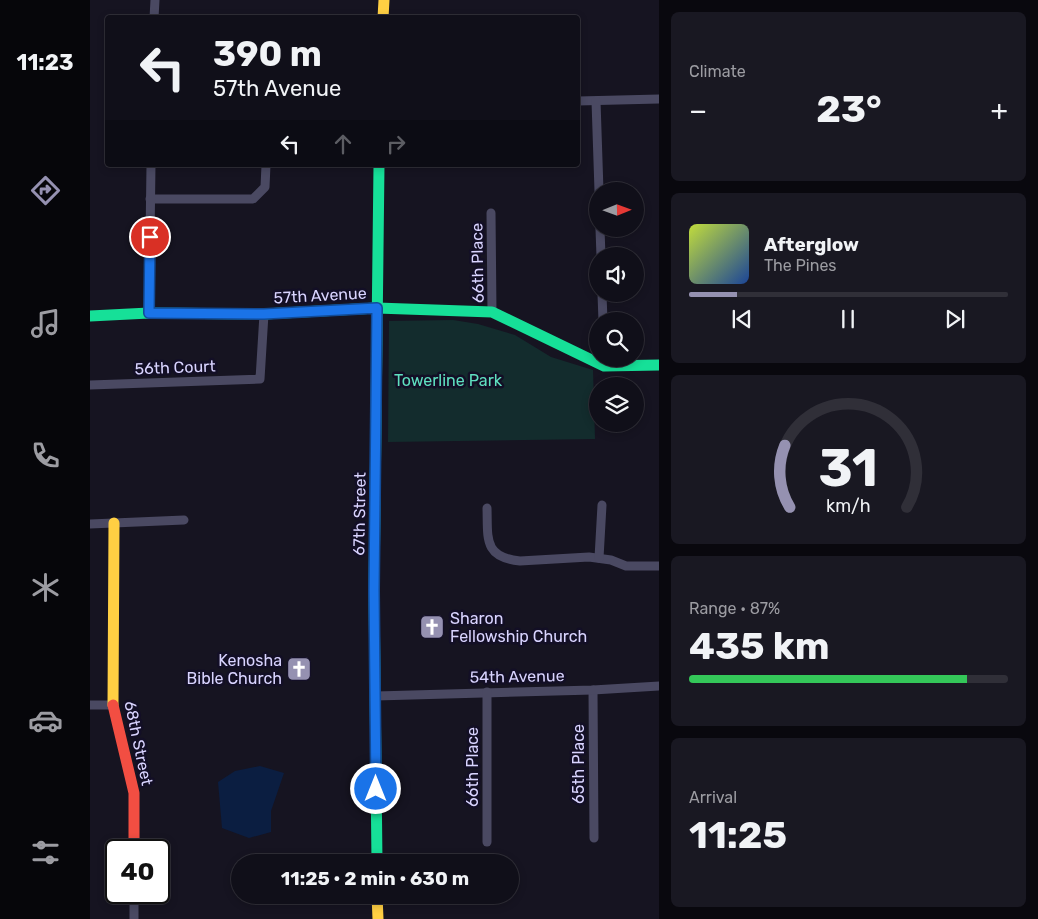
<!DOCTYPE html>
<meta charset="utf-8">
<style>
body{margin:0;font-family:Rubik,sans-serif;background:#191822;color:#f1f3f6;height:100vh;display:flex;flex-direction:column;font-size:19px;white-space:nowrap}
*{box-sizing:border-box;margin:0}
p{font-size:16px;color:#9c9ca2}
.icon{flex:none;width:28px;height:28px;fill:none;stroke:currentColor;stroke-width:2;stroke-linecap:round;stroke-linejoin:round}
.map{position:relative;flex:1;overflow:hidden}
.sheet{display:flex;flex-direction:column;gap:12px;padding:12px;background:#09080e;width:379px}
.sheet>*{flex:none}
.guide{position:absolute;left:15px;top:15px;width:475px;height:152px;border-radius:5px;box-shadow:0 2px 8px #0003,0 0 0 1px #302f38;background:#100f19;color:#f1f3f6;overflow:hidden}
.needle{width:32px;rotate:89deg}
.buttons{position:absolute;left:499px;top:182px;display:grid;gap:10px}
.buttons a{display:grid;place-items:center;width:55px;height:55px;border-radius:50%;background:#100f19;box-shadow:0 2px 8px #0003,0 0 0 1px #302f38;font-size:25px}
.speed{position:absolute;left:15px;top:839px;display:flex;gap:10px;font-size:25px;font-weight:700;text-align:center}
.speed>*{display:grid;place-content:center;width:65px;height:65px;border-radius:50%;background:#100f19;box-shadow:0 2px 8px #0003,0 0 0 1px #302f38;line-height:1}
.speed .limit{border:2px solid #111;border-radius:8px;background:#fff;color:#111}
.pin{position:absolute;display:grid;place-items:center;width:42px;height:42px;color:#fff;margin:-21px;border:2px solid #fff;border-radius:50%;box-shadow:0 1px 5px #0007}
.me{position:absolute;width:55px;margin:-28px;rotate:0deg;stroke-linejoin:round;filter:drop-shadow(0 0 4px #0008)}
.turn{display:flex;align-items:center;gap:18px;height:105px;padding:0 25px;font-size:22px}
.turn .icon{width:65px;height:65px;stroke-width:2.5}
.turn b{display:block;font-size:35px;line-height:42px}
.lanes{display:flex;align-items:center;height:48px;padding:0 25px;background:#0003;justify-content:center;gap:25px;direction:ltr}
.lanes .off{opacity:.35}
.big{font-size:38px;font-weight:700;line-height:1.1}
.sheet .widget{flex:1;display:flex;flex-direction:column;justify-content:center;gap:8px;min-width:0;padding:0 18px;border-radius:8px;background:#191822}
.sheet .dial{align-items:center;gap:0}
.dial svg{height:130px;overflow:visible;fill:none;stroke:#302f38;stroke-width:7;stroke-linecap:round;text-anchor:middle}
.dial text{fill:#f1f3f6;stroke:none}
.song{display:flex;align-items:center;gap:15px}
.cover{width:60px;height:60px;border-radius:8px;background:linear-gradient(135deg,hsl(70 70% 55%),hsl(220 70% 35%))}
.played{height:5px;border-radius:2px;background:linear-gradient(90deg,#9591b1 15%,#302f38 15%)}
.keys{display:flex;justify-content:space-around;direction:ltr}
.heat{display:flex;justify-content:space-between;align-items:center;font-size:28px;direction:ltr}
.charge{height:8px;border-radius:4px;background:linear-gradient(90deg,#34c759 87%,#302f38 0)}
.trip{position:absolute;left:141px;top:854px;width:288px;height:50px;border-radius:25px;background:#100f19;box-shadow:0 2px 8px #0003,0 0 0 1px #302f38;font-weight:700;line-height:50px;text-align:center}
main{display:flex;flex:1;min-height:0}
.menu{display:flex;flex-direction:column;width:90px;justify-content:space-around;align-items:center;background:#06060a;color:#9c9ca2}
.menu .icon{width:35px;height:35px}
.menu .selected{color:#9591b1}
.menu b{font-size:22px;color:#f1f3f6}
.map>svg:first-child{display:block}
</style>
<main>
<nav class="menu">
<b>11:23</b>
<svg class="icon selected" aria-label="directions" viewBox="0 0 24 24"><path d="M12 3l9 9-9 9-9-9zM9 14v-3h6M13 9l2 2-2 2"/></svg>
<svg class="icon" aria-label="music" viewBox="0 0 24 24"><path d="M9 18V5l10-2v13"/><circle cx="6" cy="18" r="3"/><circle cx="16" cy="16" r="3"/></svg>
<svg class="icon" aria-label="phone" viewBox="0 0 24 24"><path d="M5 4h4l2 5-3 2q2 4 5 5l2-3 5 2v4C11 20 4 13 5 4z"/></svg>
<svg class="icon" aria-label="climate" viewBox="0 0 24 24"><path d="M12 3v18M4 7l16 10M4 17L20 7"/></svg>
<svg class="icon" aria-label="car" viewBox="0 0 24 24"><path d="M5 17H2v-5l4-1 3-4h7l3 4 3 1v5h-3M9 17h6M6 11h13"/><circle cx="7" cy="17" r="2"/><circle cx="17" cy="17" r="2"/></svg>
<svg class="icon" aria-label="filters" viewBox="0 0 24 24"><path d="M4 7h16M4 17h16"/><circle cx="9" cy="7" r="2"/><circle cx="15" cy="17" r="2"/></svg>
</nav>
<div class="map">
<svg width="570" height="919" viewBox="0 0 570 919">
<rect width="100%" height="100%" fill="#161421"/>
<path fill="#132c2d" d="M 363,320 L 388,324 L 425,335 L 461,357 L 503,370 L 505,439 L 298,442 L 299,321 Z"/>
<path fill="#0b1e41" d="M 170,766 L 194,773 L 181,811 L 181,832 L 159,838 L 132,828 L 128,782 L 145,771 Z"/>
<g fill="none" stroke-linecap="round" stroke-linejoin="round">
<g stroke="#4a4962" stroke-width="9">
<path d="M 64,18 L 65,0"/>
<path d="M 488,101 L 570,99"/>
<path d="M 506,101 L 509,191"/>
<path d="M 60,199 L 163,199 L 175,187 L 176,165"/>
<path d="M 401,213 L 402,312"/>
<path d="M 510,229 L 511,256"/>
<path d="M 512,294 L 513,321"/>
<path d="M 59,313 L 61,165"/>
<path d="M 0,385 L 170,379 L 174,314"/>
<path d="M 397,508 C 398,538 393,557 430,561 L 499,557 L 521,560 L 536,566 L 570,566"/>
<path d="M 0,524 L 94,520"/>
<path d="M 509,558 L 512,505"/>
<path d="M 503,690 L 504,838"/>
<path d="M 286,696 L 503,690 L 570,686"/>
<path d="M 0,705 L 23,705"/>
<path d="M 397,842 L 397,692"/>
<path d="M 44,892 L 44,919"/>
</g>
<g stroke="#16e098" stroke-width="11">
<path d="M 0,316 L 59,313 L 174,314 L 287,308 L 402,312 L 514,366 L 570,365"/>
<path d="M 287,862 L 284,590 L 289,165"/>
</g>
<g stroke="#ffcf43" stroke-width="11">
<path d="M 293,18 L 294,0"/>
<path d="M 23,705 L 24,523"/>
<path d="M 287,895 L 288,919"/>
</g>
<path stroke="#f24e42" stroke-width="11" d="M 23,705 L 44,793 L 44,850"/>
</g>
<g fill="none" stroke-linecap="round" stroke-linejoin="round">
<defs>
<path id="route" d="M 60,237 L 59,313 L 174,314 L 287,308 L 284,590 L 286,789"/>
</defs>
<use href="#route" stroke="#114b97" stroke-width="12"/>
<use href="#route" stroke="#1a73e8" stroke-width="9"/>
</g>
<defs>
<symbol id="church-square" viewBox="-11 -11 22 22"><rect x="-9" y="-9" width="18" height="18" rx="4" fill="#9591b1" stroke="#130f26"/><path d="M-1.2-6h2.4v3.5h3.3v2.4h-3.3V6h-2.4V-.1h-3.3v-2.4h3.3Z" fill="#fff"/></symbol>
</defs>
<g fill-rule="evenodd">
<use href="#church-square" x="328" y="613" width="28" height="28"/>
<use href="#church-square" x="195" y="655" width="28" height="28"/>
</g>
<g text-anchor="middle" stroke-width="5" stroke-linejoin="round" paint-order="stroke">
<g font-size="16" fill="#d9d4ff" stroke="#130f26">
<text transform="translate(387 263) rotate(-91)" y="6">66th Place</text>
<text transform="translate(230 295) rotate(-3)" y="6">57th Avenue</text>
<text transform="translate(85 367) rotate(-2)" y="6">56th Court</text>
<text transform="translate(269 514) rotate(-89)" y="6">67th Street</text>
<text transform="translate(427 676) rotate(-1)" y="6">54th Avenue</text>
<text transform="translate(49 743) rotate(78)" y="6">68th Street</text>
<text transform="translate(488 764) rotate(-90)" y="6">65th Place</text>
<text transform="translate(382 767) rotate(-90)" y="6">66th Place</text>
</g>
<g font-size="16" fill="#5fe0c0" stroke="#130f26">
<text x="358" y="386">Towerline Park</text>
</g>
<g font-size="16" fill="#d9d4ff" stroke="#130f26" text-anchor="start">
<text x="360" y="624">Sharon<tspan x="360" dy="18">Fellowship Church</tspan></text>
<text x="192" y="666" text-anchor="end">Kenosha<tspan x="192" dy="18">Bible Church</tspan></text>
</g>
</g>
</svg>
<div class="buttons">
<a><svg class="needle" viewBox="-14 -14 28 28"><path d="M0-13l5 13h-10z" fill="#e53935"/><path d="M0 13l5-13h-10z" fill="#9c9ca2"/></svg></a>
<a><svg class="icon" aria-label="sound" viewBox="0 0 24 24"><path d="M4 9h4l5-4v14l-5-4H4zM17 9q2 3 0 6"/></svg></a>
<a><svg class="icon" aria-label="search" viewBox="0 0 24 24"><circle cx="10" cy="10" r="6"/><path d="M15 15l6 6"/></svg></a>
<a><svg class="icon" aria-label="layers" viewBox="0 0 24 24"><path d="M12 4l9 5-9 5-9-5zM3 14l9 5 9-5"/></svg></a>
</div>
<div class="speed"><div class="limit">40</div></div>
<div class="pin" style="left:60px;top:237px;background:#d93025"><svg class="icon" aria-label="arrive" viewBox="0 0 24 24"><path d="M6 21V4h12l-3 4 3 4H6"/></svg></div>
<svg class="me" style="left:286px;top:789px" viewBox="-20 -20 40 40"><circle r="17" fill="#1a73e8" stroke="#fff" stroke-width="3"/><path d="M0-11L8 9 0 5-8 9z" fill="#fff"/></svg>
<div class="trip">11:25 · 2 min · 630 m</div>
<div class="guide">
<div class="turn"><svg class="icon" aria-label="left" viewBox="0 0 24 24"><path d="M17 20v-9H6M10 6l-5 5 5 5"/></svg><div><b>390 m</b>57th Avenue</div></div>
<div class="lanes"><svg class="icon" aria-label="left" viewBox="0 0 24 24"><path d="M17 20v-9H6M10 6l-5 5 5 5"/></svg><svg class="icon off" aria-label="ahead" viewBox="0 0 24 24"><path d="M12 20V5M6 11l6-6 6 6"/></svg><svg class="icon off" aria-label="right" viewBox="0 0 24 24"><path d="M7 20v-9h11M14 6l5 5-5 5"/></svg></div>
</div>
</div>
<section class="sheet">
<div class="widget"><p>Climate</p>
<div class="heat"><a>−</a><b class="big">23°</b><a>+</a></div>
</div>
<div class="widget">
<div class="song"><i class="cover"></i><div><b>Afterglow</b><p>The Pines</p></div></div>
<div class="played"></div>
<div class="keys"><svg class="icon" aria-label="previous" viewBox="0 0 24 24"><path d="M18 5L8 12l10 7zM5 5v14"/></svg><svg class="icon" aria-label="pause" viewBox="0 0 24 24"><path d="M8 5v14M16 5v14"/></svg><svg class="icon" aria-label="next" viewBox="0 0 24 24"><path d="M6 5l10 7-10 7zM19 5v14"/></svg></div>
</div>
<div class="widget dial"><svg viewBox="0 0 100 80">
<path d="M14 69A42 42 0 1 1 86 69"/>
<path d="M14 69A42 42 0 0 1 11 31" stroke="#9591b1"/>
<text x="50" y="56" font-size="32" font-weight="700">31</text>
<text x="50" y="72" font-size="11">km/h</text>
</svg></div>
<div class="widget"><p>Range · 87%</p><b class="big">435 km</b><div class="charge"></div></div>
<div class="widget"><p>Arrival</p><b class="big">11:25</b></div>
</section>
</main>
